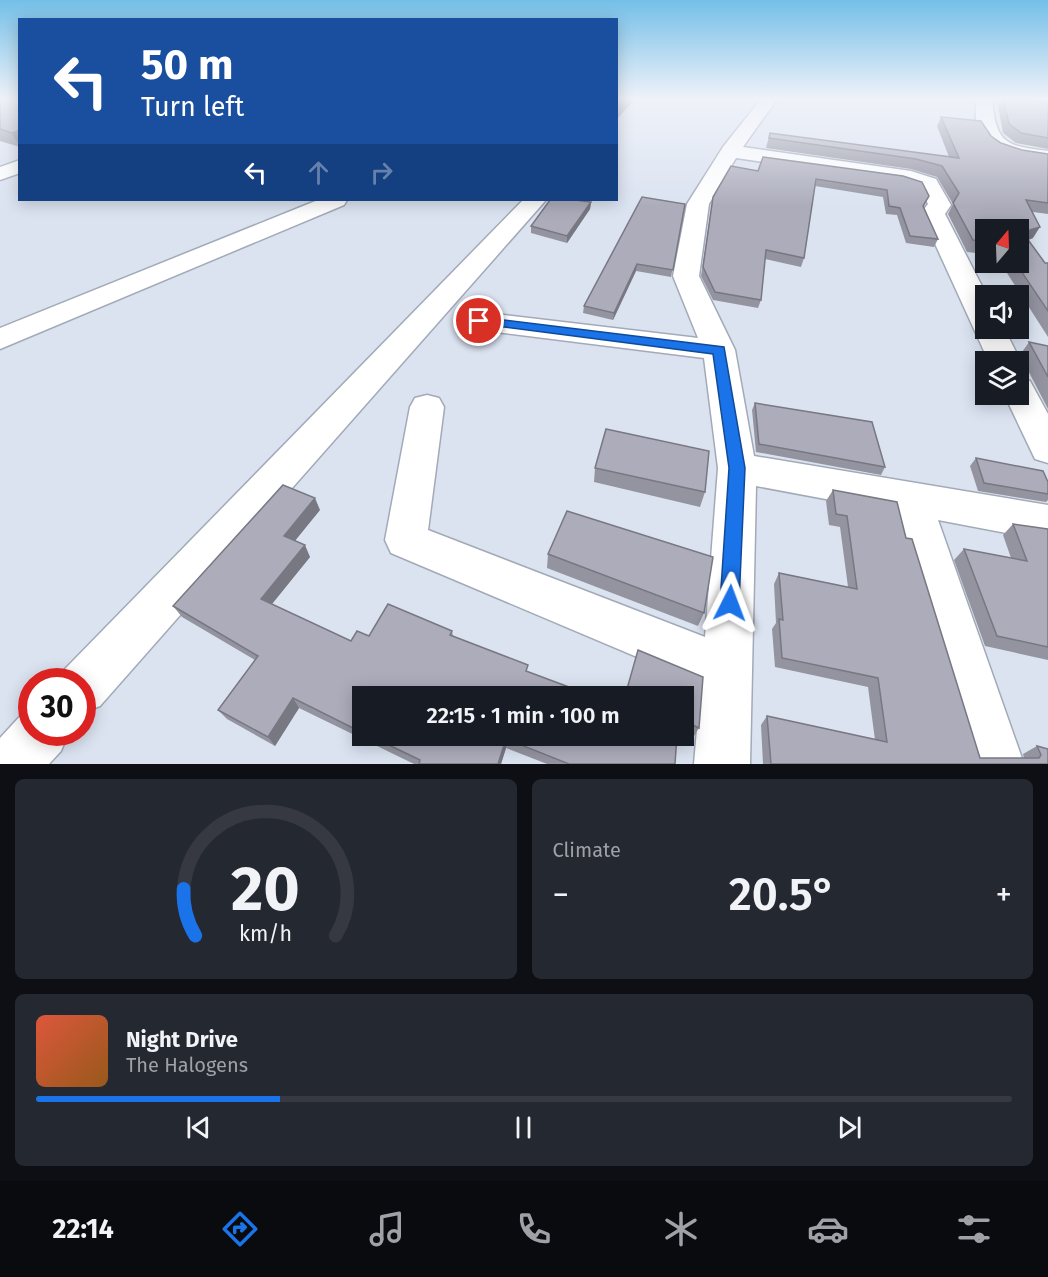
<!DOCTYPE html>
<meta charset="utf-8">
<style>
body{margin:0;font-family:"Fira Sans",sans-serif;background:#242831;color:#f1f3f6;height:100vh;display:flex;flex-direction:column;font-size:22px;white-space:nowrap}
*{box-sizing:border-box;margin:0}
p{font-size:20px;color:#9ea1a6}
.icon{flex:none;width:33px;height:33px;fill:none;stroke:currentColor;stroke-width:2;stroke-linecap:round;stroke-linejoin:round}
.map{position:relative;height:764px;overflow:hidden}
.side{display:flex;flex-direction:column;gap:15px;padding:15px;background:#0d0f14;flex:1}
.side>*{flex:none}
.banner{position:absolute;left:18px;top:18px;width:600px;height:183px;border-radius:0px;box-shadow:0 3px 15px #0003;background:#1a4fa0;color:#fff;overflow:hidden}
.needle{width:39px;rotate:19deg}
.buttons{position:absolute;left:975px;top:219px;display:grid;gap:12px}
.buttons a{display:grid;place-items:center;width:54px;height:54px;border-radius:0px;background:#171b24;box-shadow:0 3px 15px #0003;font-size:30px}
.speed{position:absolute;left:18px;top:668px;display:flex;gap:12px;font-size:30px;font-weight:700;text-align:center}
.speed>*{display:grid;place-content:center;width:78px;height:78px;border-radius:50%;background:#171b24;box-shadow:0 3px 15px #0003;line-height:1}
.speed .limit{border:9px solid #d22;background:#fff;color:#111}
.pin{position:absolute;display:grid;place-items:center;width:51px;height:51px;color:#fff;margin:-26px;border:3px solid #fff;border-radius:50%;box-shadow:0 2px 6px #0007}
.me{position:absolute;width:66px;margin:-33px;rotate:3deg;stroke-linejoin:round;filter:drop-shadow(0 0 4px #0008)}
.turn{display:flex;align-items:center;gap:21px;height:126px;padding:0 24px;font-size:27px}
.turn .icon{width:78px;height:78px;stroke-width:2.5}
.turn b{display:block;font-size:42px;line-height:51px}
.lanes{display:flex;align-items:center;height:57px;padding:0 24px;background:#0003;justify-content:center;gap:30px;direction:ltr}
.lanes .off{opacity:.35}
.big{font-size:45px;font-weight:600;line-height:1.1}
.side .tile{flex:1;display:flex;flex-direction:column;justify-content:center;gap:9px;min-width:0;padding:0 21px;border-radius:9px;background:#242831}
.side .dial{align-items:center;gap:0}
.dial svg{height:156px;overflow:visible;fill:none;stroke:#363941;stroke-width:7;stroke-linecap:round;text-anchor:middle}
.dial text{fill:#f1f3f6;stroke:none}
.song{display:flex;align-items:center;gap:18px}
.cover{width:72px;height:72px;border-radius:9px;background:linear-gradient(135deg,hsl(10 70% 55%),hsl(30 70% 35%))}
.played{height:6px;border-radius:3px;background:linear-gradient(90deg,#1a73e8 25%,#363941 25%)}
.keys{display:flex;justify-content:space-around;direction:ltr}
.heat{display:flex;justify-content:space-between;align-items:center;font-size:33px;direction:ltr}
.side .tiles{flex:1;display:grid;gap:15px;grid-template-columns:1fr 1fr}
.tile:last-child{grid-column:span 2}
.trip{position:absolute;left:352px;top:686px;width:342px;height:60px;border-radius:0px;background:#171b24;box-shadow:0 3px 15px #0003;font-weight:600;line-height:60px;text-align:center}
.menu{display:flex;height:96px;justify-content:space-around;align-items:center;background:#090b0e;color:#9ea1a6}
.menu .icon{width:42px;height:42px}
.menu .current{color:#1a73e8}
.menu b{font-size:27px;color:#f1f3f6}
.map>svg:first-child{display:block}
</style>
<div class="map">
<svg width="1048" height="764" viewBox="0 0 1048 764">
<rect width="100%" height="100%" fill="#dbe3f1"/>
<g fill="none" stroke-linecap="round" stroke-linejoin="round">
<defs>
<g id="street">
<path d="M 761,99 L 777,99 L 743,147 L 911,171 L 936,179 L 951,205 L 945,214 L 987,296 L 986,328 L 1004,328 L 1021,362 L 1018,366 L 1018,362 L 989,362 L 921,213 L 928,204 L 920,188 L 900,181 L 736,158 L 709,204 L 699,276 L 735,350 L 754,456 L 1048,505 L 1048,541 L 938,520 L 1024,764 L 968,764 L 895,512 L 756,486 L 750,764 L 694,764 L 701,684 L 391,553 L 385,540 L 410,407 L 415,398 L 427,395 L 439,398 L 444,407 L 428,530 L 705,637 L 718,468 L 704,358 L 479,330 L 469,327 L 464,321 L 469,315 L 479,312 L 698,338 L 673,276 L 687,204 L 723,147 Z"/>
<path d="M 976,99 L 992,99 C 996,143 1005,146 1048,151 L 1048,163 C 1023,160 985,157 977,127 C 975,118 976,108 976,99 Z"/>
<path d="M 20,160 L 20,173 L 0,180 L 0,167 Z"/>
<path d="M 318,200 L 347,200 L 344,205 L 0,349 L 0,328 Z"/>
<path d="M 523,200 L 546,200 L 100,706 L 82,713 L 82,681 L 59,681 L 64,670 Z"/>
<path d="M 1018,378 L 1030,381 L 1048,414 L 1048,463 L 1035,459 L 1004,394 L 1018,394 Z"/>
<path d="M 32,710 L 32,732 L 69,732 L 61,751 L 49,764 L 0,764 L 0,738 L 23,713 Z"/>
</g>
</defs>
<use href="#street" stroke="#a2aab8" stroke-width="3"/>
<use href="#street" fill="#fff" fill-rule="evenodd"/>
</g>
<g fill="#9494a1">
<path d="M 0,99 L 20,99 L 20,147 L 0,141 Z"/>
<path d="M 1002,99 L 1017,99 L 1048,102 L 1048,149 L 1016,143 L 1003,133 L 998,106 Z"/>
<path d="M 941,117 L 991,136 L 1001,143 L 1022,150 L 1048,154 L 1048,214 L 1033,212 L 1033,238 L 1028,240 L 1045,263 L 1048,263 L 1048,337 L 1000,262 L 1018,262 L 1018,230 L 986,230 L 986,254 L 967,252 L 948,214 L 953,204 L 937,177 L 911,169 L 766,148 L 770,133 L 949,157 L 937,126 Z"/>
<path d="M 758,171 L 903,176 L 925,204 L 923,207 L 938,239 L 934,247 L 906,243 L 897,215 L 886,214 L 883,197 L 815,186 L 804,258 L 801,267 L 765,259 L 761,300 L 758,308 L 713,300 L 701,276 L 713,197 Z"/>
<path d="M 591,202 L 590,209 L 567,243 L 531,233 L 531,226 Z"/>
<path d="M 685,204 L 671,277 L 636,271 L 613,320 L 583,313 L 584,306 Z"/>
<path d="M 1029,342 L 1048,346 L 1048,409 L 1020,355 Z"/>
<path d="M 755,403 L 885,467 L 881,475 L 756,452 L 752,410 Z"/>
<path d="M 976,458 L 1048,482 L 1048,500 L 1046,502 L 978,491 L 970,466 Z"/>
<path d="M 595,468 L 705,492 L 700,507 L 594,482 Z"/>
<path d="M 833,490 L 906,538 L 980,758 L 1024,758 L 1023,754 L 1037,746 L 1048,764 L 763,764 L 761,725 L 767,716 L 875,740 L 868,687 L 775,667 L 772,629 L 776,623 L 774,584 L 779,573 L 848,587 L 840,527 L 829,525 L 826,501 Z"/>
<path d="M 320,510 L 295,540 L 310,557 L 272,604 L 351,641 L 369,636 L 452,631 L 453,636 L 363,696 L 363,735 L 677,735 L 675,764 L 547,764 L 506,748 L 501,764 L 414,764 L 299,708 L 275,746 L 227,719 L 218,710 L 255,660 L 182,617 L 173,606 Z"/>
<path d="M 1013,524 L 1048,529 L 1048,660 L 985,646 L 954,560 L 964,549 L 1011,558 L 1003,535 Z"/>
<path d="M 548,554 L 704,613 L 698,626 L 547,568 Z"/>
<path d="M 684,696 L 699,728 L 694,736 L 684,732 Z"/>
</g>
<g fill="#787883">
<path d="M 623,99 L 635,99 L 616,120 L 616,106 Z"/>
<path d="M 20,130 L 20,147 L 12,133 Z"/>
<path d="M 591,202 L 590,209 L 567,243 L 567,236 Z"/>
<path d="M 1040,227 L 1033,238 L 1023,242 L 1030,230 Z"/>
<path d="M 637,264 L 636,271 L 613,320 L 614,313 Z"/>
<path d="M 315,498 L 320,510 L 290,547 L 284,536 Z"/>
<path d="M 305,545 L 310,557 L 267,610 L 261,599 Z"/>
<path d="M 293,698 L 299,708 L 275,746 L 268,737 Z"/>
<path d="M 506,739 L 506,748 L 501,764 L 498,764 Z"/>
</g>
<g fill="#acacbb" stroke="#787883" stroke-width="1.5">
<path d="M 0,99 L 20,99 L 20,130 L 12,133 L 0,129 Z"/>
<path d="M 616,99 L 623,99 L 616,106 Z"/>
<path d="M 1003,99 L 1017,99 L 1048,102 L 1048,138 L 1021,133 L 1009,124 Z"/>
<path d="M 941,117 L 981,121 L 991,136 L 1001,143 L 1022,150 L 1048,154 L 1048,203 L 1026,200 L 1040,227 L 1030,230 L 1026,237 L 1045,263 L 1048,263 L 1048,311 L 1015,262 L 1018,262 L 1018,230 L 986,230 L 986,242 L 973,240 L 953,203 L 959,193 L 942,166 L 916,159 L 769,138 L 770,133 L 959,158 Z"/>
<path d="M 763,157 L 903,176 L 922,182 L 929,196 L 923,206 L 938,239 L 910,236 L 900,208 L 889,206 L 887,190 L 816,179 L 804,258 L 766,250 L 761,300 L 715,292 L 703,267 L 713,197 L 731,166 L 758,171 Z"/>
<path d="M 642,197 L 685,204 L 673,270 L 637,264 L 614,313 L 584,306 Z"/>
<path d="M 550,200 L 575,200 L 591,202 L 567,236 L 531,226 Z"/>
<path d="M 1029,342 L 1048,346 L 1048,377 Z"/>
<path d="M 755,403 L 872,422 L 885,467 L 759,444 Z"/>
<path d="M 606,429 L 709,451 L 705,492 L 595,468 Z"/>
<path d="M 976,458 L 1043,471 L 1048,482 L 1048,494 L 984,483 Z"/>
<path d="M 283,485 L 315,498 L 284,536 L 305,545 L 261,599 L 351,641 L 357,631 L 369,636 L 388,604 L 452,631 L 450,635 L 528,665 L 526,671 L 593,696 L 363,696 L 363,733 L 293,698 L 268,737 L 218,710 L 258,656 L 173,606 Z"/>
<path d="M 833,490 L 897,502 L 906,538 L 912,539 L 980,758 L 1039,758 L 1041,755 L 1037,746 L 1048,749 L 1048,764 L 771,764 L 767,716 L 887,742 L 878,678 L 782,658 L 779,619 L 783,620 L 779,573 L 857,589 L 847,516 L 836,514 Z"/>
<path d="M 567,511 L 713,557 L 704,613 L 548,554 Z"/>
<path d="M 1013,524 L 1048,529 L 1048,647 L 997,636 L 964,549 L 1027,561 Z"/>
<path d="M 638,650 L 703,677 L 699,728 L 684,721 L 684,696 L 625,696 Z"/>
<path d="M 368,735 L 677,735 L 675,764 L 569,764 L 506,739 L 498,764 L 419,764 L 420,760 Z"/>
</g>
<linearGradient id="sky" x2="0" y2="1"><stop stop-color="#74bfe8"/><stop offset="0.48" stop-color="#eff2f9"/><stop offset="1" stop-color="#eff2f9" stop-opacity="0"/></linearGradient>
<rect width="1048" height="206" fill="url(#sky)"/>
<path fill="#1a73e8" stroke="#114b97" stroke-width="1.5" d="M 479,317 L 724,347 L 745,468 L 739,603 L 736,609 L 730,612 L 723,609 L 720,603 L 729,468 L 713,354 L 474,323 L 474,318 Z"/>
</svg>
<div class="buttons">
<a><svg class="needle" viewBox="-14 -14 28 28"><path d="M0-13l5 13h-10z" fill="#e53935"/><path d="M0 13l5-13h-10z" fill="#9ea1a6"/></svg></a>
<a><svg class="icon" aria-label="sound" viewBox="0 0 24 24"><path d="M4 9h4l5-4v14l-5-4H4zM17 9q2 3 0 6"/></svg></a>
<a><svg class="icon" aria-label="layers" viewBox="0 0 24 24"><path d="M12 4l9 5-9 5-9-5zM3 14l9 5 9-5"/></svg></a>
</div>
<div class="speed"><div class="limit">30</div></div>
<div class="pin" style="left:479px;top:321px;background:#d93025"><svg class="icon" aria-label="arrive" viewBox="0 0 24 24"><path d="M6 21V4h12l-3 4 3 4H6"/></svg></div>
<svg class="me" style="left:730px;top:603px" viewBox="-20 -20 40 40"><path d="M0-17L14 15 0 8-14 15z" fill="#1a73e8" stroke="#fff" stroke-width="4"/></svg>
<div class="trip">22:15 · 1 min · 100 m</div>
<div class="banner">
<div class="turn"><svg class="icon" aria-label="left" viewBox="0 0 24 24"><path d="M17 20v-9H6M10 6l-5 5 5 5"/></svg><div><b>50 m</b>Turn left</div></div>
<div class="lanes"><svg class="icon" aria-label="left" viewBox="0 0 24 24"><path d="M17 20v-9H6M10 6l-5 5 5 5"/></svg><svg class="icon off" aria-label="ahead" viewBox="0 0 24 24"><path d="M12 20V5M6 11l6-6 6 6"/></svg><svg class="icon off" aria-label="right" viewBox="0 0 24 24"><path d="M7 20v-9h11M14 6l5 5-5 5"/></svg></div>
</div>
</div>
<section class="side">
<div class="tiles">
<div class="tile dial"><svg viewBox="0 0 100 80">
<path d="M14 69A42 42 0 1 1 86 69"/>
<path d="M14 69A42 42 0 0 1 8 45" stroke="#1a73e8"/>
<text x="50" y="56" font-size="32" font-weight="700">20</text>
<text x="50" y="72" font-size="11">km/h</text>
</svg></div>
<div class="tile"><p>Climate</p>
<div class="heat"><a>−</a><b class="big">20.5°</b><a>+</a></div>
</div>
<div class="tile">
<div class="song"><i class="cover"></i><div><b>Night Drive</b><p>The Halogens</p></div></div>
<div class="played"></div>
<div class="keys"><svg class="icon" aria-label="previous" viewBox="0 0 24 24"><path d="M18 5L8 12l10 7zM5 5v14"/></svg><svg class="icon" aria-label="pause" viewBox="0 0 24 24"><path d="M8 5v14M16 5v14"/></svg><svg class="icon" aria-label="next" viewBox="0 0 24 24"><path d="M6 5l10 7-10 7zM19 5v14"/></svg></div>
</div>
</div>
</section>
<nav class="menu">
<b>22:14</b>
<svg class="icon current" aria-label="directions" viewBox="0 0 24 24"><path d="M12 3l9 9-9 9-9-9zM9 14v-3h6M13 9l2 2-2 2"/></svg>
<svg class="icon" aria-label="music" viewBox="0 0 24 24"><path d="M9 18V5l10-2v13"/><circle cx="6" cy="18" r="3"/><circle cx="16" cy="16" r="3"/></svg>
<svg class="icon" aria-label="phone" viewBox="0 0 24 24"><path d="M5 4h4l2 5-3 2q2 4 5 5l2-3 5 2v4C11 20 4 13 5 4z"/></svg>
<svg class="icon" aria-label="climate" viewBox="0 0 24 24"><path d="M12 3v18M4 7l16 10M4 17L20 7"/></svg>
<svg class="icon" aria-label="car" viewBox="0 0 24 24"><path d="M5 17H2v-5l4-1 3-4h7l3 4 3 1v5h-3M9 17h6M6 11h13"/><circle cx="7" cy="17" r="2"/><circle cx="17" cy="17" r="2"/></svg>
<svg class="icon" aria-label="filters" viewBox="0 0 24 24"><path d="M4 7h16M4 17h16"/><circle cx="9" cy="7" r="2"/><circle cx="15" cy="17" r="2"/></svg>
</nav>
